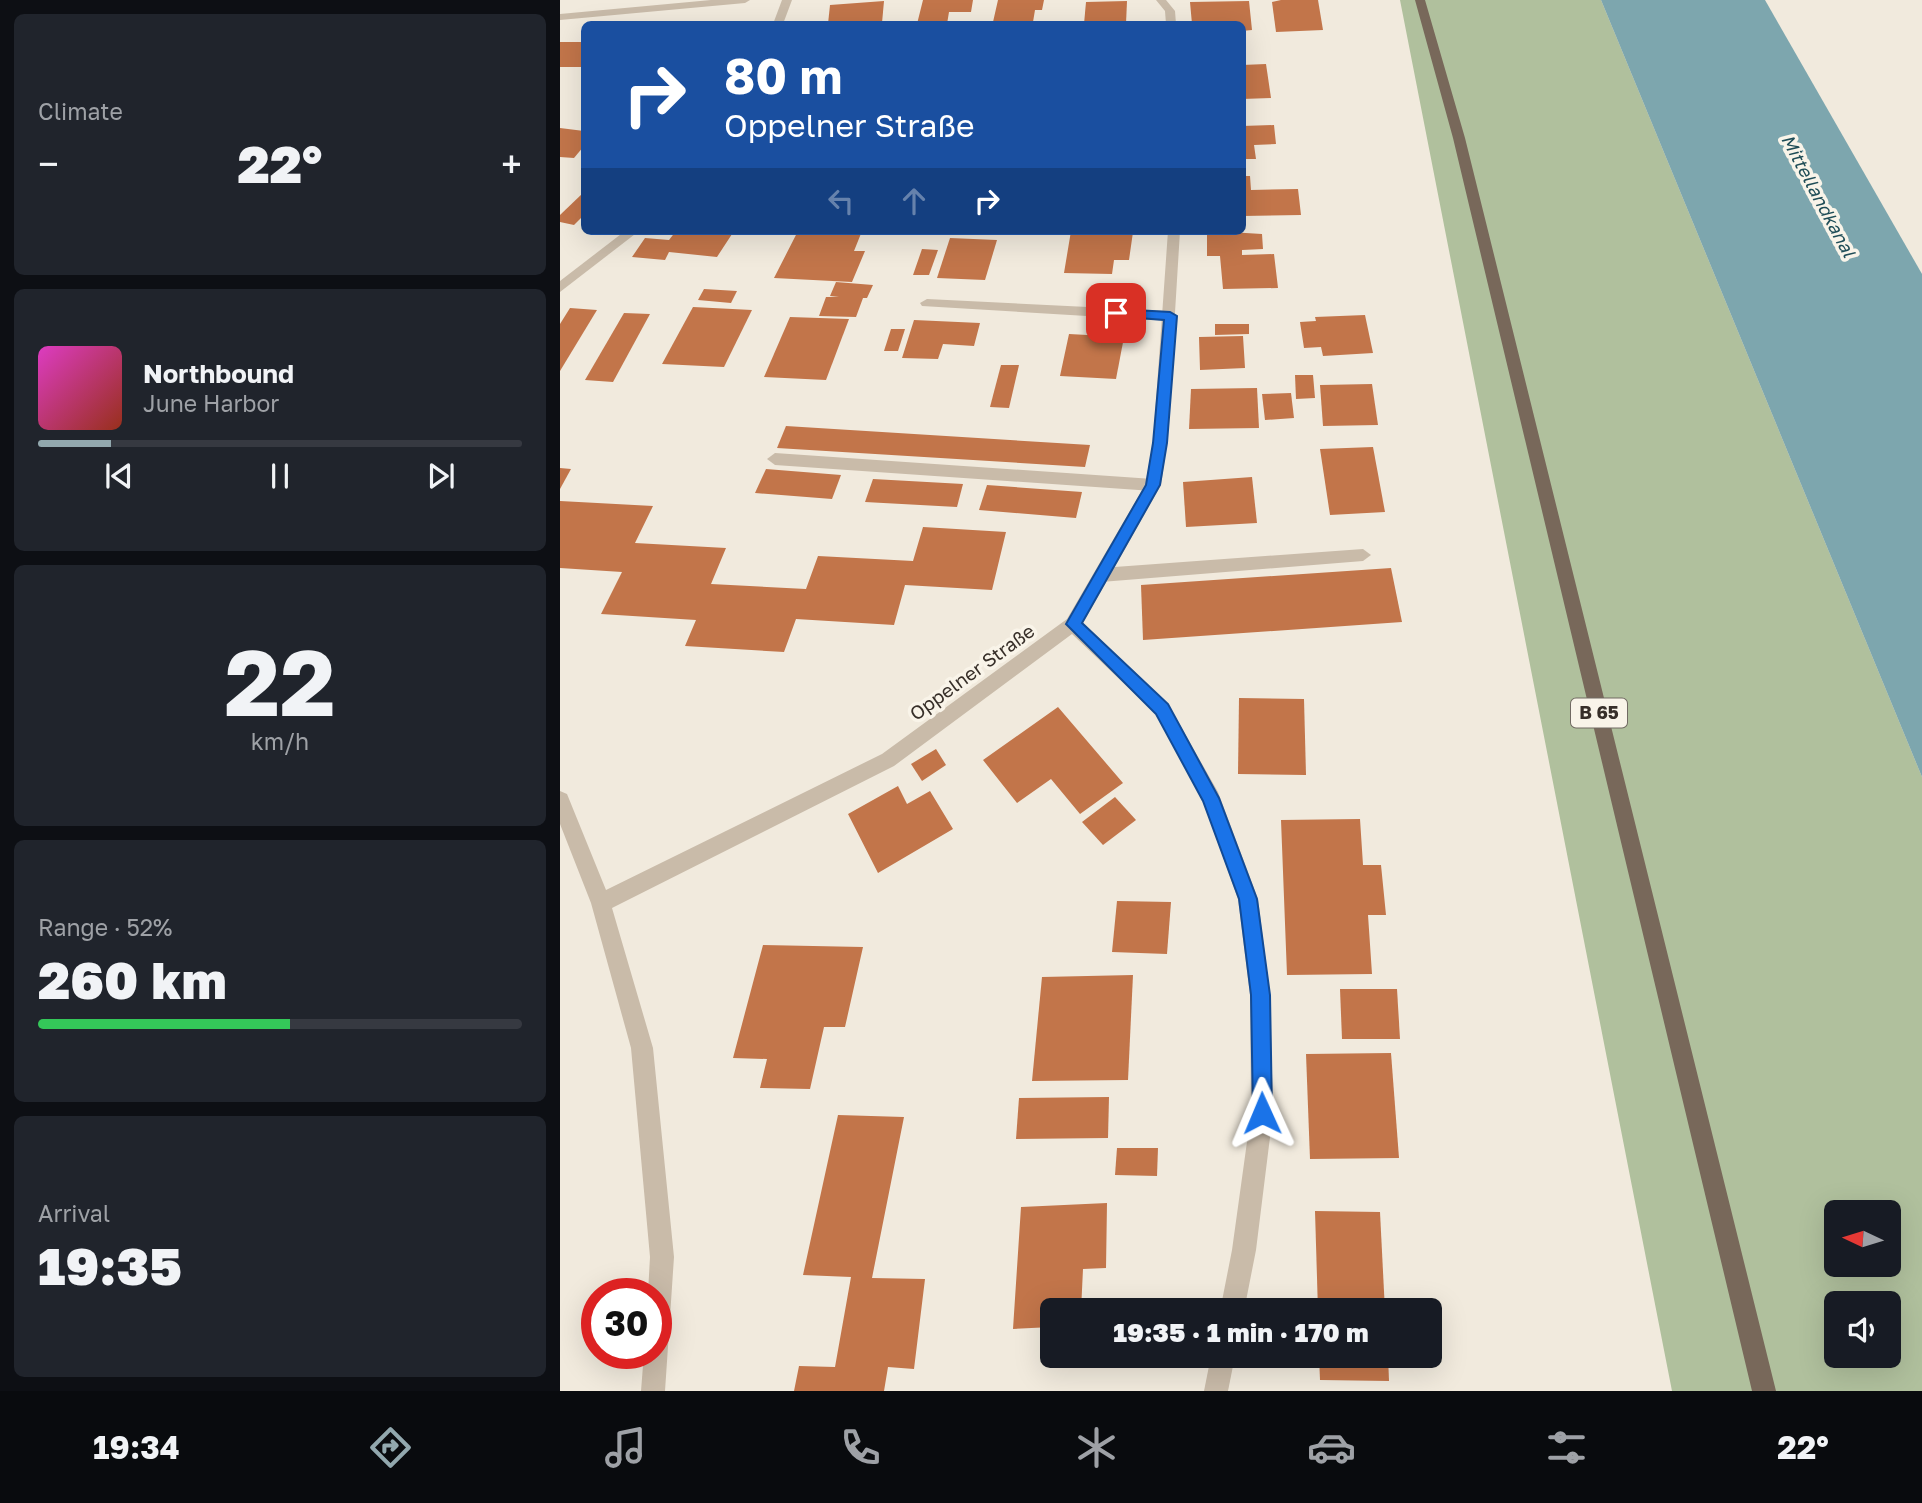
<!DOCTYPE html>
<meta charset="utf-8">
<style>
body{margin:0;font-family:"Golos Text",sans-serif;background:#20242c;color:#f1f3f6;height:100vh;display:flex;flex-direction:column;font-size:26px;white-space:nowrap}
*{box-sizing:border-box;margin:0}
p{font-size:23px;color:#9ea1a6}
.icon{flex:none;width:38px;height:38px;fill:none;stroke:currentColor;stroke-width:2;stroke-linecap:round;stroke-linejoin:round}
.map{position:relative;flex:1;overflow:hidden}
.details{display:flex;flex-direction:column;gap:14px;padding:14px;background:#0d0f14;width:560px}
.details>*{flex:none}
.hud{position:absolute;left:21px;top:21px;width:665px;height:214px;border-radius:10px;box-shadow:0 7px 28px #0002;background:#1a4fa0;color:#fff;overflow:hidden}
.needle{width:46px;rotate:274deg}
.fabs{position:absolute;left:1264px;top:1200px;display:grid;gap:14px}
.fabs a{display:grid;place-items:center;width:77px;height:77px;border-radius:10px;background:#171b24;box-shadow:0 7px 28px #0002;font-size:35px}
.speed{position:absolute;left:21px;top:1278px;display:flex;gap:14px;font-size:35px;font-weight:700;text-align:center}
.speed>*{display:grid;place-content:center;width:91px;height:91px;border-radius:50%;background:#171b24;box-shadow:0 7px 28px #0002;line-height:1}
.speed .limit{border:10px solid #d22;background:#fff;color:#111}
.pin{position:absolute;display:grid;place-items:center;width:60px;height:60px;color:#fff;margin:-30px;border-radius:14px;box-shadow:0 4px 10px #0006}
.me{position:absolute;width:77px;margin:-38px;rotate:359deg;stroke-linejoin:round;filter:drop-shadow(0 0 5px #0008)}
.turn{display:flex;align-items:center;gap:24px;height:147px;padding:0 28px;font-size:32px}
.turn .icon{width:91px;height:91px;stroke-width:2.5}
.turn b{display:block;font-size:49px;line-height:60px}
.lanes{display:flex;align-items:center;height:66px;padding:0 28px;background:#0003;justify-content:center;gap:35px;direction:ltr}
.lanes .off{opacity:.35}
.big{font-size:52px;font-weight:800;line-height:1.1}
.details .card{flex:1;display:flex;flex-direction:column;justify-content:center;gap:10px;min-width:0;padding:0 24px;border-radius:10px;background:#20242c}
.details .dial{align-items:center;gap:0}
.dial b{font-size:91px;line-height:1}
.song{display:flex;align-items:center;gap:21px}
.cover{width:84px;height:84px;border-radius:10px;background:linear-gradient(135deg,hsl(310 70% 55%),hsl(10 70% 35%))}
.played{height:7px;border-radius:4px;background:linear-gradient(90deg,#92a8ae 15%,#363941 15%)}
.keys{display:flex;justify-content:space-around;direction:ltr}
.heat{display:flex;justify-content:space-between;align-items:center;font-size:38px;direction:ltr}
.charge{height:10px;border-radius:5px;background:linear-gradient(90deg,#34c759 52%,#363941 0)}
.trip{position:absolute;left:480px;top:1298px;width:402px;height:70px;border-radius:10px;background:#171b24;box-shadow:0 7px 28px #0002;font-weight:800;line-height:70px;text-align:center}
.tabs{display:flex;height:112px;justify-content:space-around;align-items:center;background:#090b0e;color:#9ea1a6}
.tabs .icon{width:49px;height:49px}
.tabs .current{color:#92a8ae}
.tabs b{font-size:32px;color:#f1f3f6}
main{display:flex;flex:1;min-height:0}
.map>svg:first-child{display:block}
</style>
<main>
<section class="details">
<div class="card"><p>Climate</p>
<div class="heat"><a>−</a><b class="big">22°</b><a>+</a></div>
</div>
<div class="card">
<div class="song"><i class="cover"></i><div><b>Northbound</b><p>June Harbor</p></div></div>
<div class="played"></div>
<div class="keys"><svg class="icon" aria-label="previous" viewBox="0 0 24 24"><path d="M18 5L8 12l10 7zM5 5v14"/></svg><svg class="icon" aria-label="pause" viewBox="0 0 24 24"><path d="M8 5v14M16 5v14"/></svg><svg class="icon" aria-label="next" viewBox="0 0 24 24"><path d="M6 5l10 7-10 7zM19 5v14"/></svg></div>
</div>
<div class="card dial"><b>22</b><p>km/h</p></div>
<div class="card"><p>Range · 52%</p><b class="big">260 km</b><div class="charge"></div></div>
<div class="card"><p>Arrival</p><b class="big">19:35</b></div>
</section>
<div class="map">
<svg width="1362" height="1391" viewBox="0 0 1362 1391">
<rect width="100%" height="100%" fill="#f1eadd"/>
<path fill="#b0c09d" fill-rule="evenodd" d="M 840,0 L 1041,0 L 1362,777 L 1362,1391 L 1112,1391 ZM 1276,1213 L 1328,1213 L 1328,1265 L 1276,1265 ZM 1276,1304 L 1328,1304 L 1328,1356 L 1276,1356 Z"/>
<path fill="#7da6ae" d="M 1041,0 L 1205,0 L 1362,274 L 1362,777 Z"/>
<g fill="#c2754a">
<path d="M 363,0 L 413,0 L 411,12 L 389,12 L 387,24 L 357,24 Z"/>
<path d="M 438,0 L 484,0 L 482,10 L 475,10 L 473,22 L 433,22 Z"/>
<path d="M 721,0 L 758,0 L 763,30 L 716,32 L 712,2 Z"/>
<path d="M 324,1 L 322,23 L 268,24 L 270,5 Z"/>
<path d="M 567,1 L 566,24 L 524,24 L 526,2 Z"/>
<path d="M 689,1 L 692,30 L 682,31 L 682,24 L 632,24 L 630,2 Z"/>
<rect x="0" y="42" width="24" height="25"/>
<path d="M 706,64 L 711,98 L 682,99 L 682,65 Z"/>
<path d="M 714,125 L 716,144 L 694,145 L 696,159 L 682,159 L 682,126 Z"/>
<path d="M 0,128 L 24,131 L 24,146 L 14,158 L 0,157 Z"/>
<path d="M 682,176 L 690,176 L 691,190 L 738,189 L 741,215 L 682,216 Z"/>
<path d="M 24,192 L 24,215 L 14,225 L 0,222 L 0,215 Z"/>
<path d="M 116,231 L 174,231 L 157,257 L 109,252 L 105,260 L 72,257 L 85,238 L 109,240 Z"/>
<path d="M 238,231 L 302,231 L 294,251 L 305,251 L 292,282 L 214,278 Z"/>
<path d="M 511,231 L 573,232 L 569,260 L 554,260 L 552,274 L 504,273 Z"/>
<path d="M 653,231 L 702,234 L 703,249 L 682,250 L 682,255 L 714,254 L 718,288 L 663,289 L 660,256 L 647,256 L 647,235 L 653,235 Z"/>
<path d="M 390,238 L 437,240 L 425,280 L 377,278 Z"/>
<path d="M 362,249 L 378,250 L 369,275 L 353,275 Z"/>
<path d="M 276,282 L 313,285 L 307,298 L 303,298 L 296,317 L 259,316 L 266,297 L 279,297 L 270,296 Z"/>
<path d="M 144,289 L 177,291 L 171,303 L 138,300 Z"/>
<path d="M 133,307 L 192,310 L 164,367 L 102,364 Z"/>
<path d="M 10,308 L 37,310 L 0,371 L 0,324 Z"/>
<path d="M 64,313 L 90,314 L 53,382 L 25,380 Z"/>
<path d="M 805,315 L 813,353 L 763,356 L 761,347 L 744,348 L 740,322 L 756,321 L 755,317 Z"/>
<path d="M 230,317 L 289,319 L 266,380 L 204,377 Z"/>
<path d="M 354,320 L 420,323 L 414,346 L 383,344 L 378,359 L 342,358 Z"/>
<path d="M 655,324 L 689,324 L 689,334 L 655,335 Z"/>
<path d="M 331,329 L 345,329 L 338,351 L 324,351 Z"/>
<path d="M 509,334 L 564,337 L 556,379 L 500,376 Z"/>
<path d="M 683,336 L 685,368 L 640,370 L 639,337 Z"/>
<path d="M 441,365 L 459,365 L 449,408 L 430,407 Z"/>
<path d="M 735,375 L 753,375 L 755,398 L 736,399 Z"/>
<path d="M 812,384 L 818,425 L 763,426 L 760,385 Z"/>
<path d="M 697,388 L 699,428 L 629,429 L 631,389 Z"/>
<path d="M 731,393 L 734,418 L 705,420 L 702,394 Z"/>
<path d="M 226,426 L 530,445 L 525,467 L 217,448 Z"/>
<path d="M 813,447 L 825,512 L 770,515 L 760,449 Z"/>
<path d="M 0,468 L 11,469 L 0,489 Z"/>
<path d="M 206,469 L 281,475 L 272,499 L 195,493 Z"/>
<path d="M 692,477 L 697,523 L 626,527 L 623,482 Z"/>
<path d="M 313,479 L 403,484 L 397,507 L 305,502 Z"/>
<path d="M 427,485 L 522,492 L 516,518 L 419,510 Z"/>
<path d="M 0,501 L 93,506 L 75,543 L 166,548 L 151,584 L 246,589 L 258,556 L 353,561 L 363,527 L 446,532 L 432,590 L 345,585 L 334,625 L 236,619 L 224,652 L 125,646 L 136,620 L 41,614 L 62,572 L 0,568 Z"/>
<path d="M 831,568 L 842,622 L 583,640 L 581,585 Z"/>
<path d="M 679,698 L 744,699 L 746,775 L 678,774 Z"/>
<path d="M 498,707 L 563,783 L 520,814 L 491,779 L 457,803 L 423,760 Z"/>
<path d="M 376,749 L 386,765 L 362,781 L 351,764 Z"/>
<path d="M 338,786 L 347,804 L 370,791 L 393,829 L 318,873 L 288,814 Z"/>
<path d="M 555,797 L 576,820 L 543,845 L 522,822 Z"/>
<path d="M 800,819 L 803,865 L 821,865 L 826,915 L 808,915 L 812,974 L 727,975 L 721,820 Z"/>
<path d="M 557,901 L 611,902 L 607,954 L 552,952 Z"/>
<path d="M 203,945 L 303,947 L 285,1027 L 264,1027 L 250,1089 L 200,1088 L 207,1059 L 173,1058 Z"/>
<path d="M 573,975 L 568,1080 L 472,1081 L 482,977 Z"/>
<path d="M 780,989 L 837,989 L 840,1039 L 782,1039 Z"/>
<path d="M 831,1053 L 839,1158 L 750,1159 L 746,1054 Z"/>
<path d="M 549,1097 L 548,1138 L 456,1139 L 459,1098 Z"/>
<path d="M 278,1115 L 344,1117 L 312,1278 L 365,1279 L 354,1369 L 328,1367 L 324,1391 L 234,1391 L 239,1366 L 275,1367 L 291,1277 L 243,1275 Z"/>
<path d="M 557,1148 L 598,1148 L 597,1176 L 555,1175 Z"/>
<path d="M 547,1203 L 546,1268 L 523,1269 L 521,1311 L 492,1311 L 492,1327 L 453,1329 L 461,1207 Z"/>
<path d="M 755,1211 L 820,1212 L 825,1311 L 758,1311 Z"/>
<path d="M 759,1356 L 828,1356 L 829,1381 L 760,1380 Z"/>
</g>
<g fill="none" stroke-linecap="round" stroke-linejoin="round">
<g fill="#c9bba9" fill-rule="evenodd">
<path d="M 367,299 L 610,311 L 617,316 L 610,321 L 362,306 L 360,303 Z"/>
<path d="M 215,453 L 593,479 L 601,485 L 593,491 L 215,465 L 207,459 Z"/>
<path d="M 803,549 L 811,555 L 803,561 L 541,582 L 533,575 L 541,568 Z"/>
</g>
<g fill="#c9bba9" fill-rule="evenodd">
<path d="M 151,0 L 190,0 L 185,3 L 0,20 L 0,14 Z"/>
<path d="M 222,0 L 232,0 L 223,24 L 213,24 Z"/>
<path d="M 596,0 L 606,0 L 615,11 L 616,24 L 606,24 L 605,11 Z"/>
<path d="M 65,231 L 79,231 L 0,292 L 0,281 Z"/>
<path d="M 608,231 L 620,231 L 607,443 L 601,485 L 523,623 L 608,704 L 658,792 L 698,899 L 710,995 L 713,1113 L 696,1250 L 684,1311 L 660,1311 L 672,1250 L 691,1113 L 690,995 L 678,899 L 643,801 L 596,714 L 512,634 L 334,766 L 52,908 L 93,1048 L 114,1257 L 105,1391 L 81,1391 L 84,1353 L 96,1353 L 96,1293 L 88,1293 L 90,1257 L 71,1048 L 31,903 L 0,824 L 0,791 L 7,794 L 46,890 L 322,754 L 507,619 L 585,485 L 593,443 Z"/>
<path d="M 651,1356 L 675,1356 L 668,1391 L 644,1391 Z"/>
</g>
<path fill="#78685a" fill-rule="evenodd" d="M 855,0 L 865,0 L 905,138 L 1216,1391 L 1192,1391 L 893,138 Z"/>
</g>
<path fill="#1a73e8" stroke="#114b97" stroke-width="2" d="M 556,309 L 610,312 L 617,316 L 607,443 L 600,485 L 522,623 L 608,704 L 659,798 L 697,899 L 710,995 L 712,1113 L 709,1120 L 702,1123 L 695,1120 L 693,1113 L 691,995 L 679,899 L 643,801 L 596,714 L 506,624 L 586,485 L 593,443 L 604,320 L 552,316 L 550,313 Z"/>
<g text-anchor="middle" stroke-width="7" stroke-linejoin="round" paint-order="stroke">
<g font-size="18" font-style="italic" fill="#1f4d57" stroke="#f9f4e9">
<text transform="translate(1258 196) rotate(62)" y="6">Mittellandkanal</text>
</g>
<rect fill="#f9f4e9" stroke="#716a63" stroke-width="2" x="1011" y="698.5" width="56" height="29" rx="5"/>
<g font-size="18" font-weight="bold" fill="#372f29">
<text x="1039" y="719">B 65</text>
</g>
<g font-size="19" fill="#372f29" stroke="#f9f4e9">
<text transform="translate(412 672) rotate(-36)" y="7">Oppelner Straße</text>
</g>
</g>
</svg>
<div class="fabs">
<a><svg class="needle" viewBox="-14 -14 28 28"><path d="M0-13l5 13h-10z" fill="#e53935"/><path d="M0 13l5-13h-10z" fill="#9ea1a6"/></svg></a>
<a><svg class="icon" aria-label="sound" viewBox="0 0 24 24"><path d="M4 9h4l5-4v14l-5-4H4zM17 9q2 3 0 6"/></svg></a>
</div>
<div class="speed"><div class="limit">30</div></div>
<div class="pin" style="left:556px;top:313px;background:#d93025"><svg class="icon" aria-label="arrive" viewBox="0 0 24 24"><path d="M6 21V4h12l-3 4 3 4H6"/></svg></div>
<svg class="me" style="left:702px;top:1113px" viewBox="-20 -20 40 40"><path d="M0-17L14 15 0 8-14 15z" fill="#1a73e8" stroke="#fff" stroke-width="4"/></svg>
<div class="trip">19:35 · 1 min · 170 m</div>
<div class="hud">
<div class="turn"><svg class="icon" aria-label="right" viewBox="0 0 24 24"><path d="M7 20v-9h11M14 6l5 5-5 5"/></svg><div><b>80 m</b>Oppelner Straße</div></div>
<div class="lanes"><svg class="icon off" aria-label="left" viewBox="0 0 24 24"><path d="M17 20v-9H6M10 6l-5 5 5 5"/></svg><svg class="icon off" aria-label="ahead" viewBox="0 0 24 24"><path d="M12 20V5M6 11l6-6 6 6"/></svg><svg class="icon" aria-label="right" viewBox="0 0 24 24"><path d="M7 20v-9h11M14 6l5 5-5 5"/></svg></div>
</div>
</div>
</main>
<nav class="tabs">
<b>19:34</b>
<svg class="icon current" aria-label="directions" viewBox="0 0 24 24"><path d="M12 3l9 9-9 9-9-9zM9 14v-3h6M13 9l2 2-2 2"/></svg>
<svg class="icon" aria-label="music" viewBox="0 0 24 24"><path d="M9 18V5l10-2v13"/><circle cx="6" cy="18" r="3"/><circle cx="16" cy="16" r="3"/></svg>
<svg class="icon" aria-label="phone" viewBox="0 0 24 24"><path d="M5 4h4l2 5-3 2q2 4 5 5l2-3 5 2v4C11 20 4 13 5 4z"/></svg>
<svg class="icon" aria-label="climate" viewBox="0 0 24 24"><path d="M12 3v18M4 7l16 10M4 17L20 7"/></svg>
<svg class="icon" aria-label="car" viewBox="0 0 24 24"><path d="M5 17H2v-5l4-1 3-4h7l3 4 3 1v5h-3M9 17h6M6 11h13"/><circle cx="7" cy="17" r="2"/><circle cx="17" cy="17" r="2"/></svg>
<svg class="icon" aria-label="filters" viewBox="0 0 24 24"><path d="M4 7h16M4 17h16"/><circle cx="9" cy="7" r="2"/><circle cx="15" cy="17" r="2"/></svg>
<b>22°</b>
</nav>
